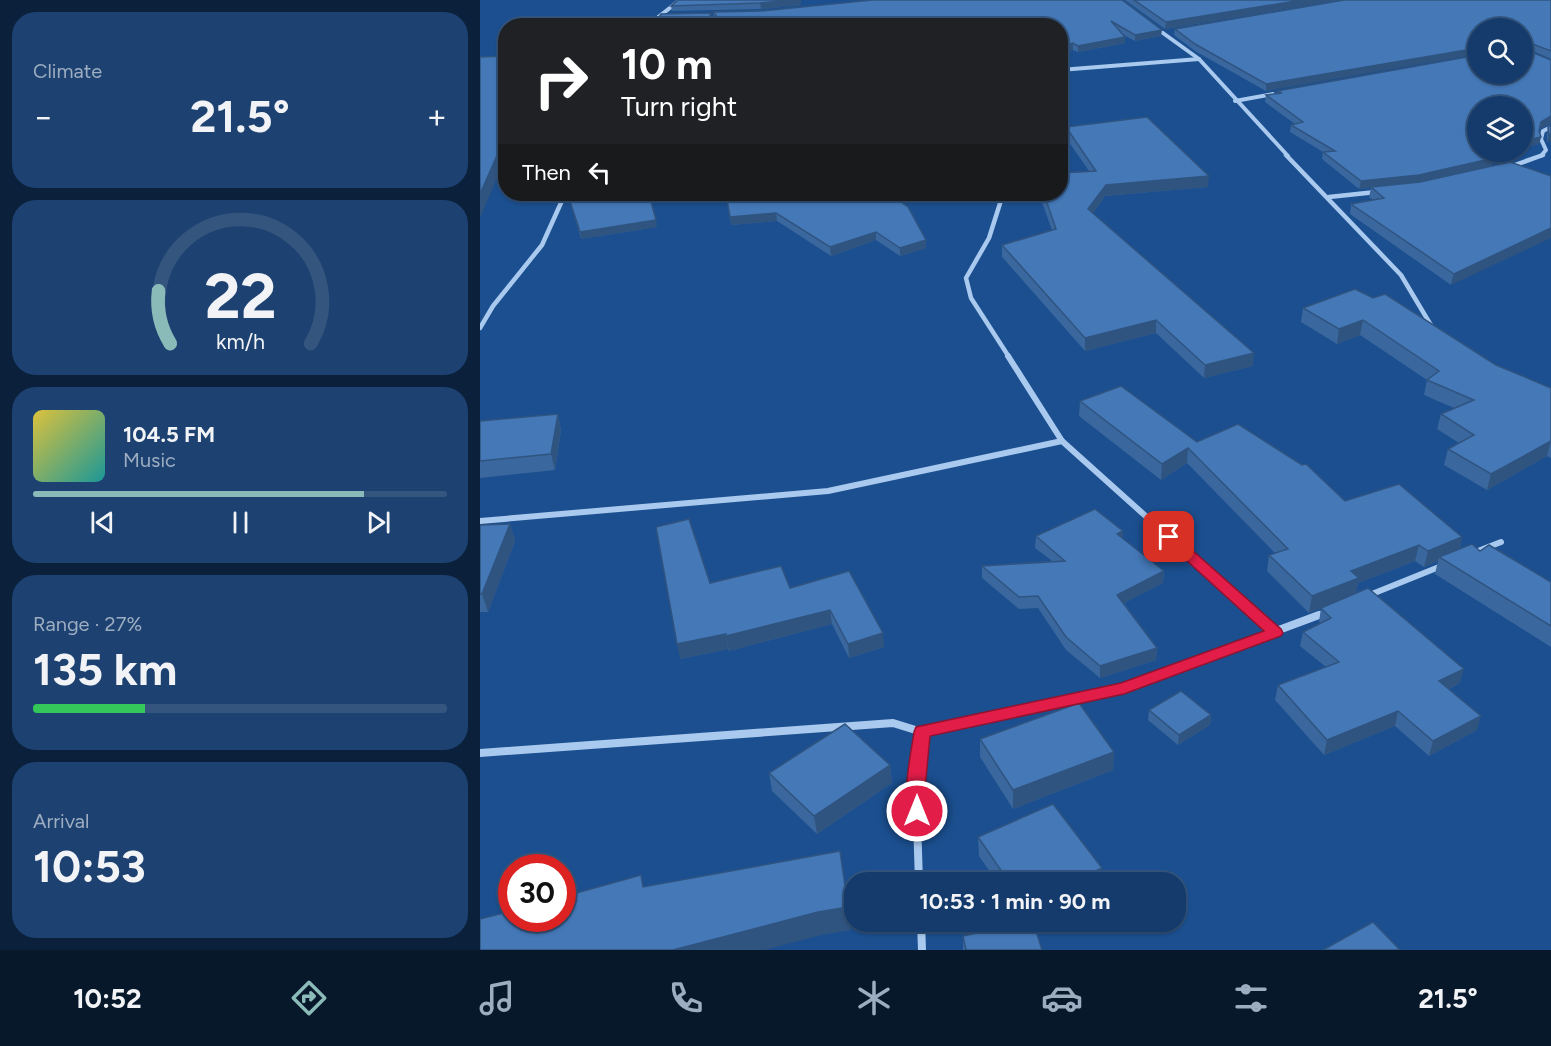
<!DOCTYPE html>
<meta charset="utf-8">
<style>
body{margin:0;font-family:Figtree,sans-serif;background:#1d4271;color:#f1f3f6;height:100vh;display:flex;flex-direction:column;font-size:22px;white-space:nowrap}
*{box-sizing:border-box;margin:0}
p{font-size:20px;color:#9dadc1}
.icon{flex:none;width:33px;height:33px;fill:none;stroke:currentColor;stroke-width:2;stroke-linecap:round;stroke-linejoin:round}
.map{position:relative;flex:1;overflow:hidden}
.sheet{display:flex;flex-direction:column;gap:12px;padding:12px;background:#0b203b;width:480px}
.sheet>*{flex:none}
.guide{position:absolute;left:18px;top:18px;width:570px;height:183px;border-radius:24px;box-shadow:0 2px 4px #0004,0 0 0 2px #33557e;background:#202124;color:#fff;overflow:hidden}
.tools{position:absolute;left:987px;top:18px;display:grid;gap:12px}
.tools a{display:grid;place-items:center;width:66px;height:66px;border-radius:50%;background:#143b6b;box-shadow:0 2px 4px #0004,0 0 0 2px #33557e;font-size:30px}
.speed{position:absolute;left:18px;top:854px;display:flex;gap:12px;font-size:30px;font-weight:700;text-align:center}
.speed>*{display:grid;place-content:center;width:78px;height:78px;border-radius:50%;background:#143b6b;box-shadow:0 2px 4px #0004,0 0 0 2px #33557e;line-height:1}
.speed .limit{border:9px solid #d22;background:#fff;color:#111}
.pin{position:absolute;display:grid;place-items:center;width:51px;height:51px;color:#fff;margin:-26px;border-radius:12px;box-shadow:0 3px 9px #0006}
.me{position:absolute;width:66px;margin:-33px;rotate:0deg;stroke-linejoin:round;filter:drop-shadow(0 0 4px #0008)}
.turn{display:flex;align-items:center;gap:21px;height:126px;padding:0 24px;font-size:27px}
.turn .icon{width:78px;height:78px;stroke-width:2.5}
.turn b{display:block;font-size:42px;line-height:51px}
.then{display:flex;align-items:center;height:57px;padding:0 24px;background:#0003;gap:12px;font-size:22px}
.big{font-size:45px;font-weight:700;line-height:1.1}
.sheet .card{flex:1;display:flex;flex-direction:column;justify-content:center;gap:9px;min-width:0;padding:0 21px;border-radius:24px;background:#1d4271}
.sheet .dial{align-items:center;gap:0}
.dial svg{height:156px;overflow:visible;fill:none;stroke:#33557e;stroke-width:7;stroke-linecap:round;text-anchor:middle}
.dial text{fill:#f1f3f6;stroke:none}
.song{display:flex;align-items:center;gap:18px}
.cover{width:72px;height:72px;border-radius:9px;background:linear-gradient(135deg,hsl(50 70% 55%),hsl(180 70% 35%))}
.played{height:6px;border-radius:3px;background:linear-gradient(90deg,#8bbbb9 80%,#33557e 80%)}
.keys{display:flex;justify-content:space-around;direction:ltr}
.heat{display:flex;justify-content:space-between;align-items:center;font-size:33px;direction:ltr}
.charge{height:9px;border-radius:4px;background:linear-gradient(90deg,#34c759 27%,#33557e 0)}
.trip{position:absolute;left:364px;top:872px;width:342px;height:60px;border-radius:24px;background:#143b6b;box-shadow:0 2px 4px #0004,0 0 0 2px #33557e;font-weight:700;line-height:60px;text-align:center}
.dock{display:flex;height:96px;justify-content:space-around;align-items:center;background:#08182b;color:#9dadc1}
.dock .icon{width:42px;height:42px}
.dock .current{color:#8bbbb9}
.dock b{font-size:27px;color:#f1f3f6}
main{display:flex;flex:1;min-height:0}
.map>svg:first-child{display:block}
</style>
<main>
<section class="sheet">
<div class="card"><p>Climate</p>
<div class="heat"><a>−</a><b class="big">21.5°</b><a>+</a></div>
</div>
<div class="card dial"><svg viewBox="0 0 100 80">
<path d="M14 69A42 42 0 1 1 86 69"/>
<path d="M14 69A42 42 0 0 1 8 42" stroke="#8bbbb9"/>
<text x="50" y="56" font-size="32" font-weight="700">22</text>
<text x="50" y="72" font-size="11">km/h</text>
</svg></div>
<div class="card">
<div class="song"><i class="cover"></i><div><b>104.5 FM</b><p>Music</p></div></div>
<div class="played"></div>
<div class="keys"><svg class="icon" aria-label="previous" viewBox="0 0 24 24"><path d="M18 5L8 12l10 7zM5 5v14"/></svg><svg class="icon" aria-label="pause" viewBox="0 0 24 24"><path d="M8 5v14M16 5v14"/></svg><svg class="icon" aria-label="next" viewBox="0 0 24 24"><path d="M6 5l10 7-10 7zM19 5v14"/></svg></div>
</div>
<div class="card"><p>Range · 27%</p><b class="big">135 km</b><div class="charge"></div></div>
<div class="card"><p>Arrival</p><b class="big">10:53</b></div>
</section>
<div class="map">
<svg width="1071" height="950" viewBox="0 0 1071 950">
<rect width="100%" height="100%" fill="#1b4f8f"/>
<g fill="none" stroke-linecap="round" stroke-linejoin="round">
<g stroke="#a9c9ee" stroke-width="4">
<path d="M 167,26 L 200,0"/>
<path d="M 676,28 L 719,59 L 808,156"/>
<path d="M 580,70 L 719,59"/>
<path d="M 755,101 L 793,94"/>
<path d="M 1061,156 L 1066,150 L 1061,139 L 1063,131 L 1071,127"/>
</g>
<g stroke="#a9c9ee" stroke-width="4.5">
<path d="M 806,155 L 921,275 L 952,327"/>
<path d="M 1032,166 L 1063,155"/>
<path d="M 523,194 L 509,238 L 486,278 L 491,298 L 529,357"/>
<path d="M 849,197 L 896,192"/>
<path d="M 0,328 L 13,306 L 62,245 L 85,194"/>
</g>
<g stroke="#a9c9ee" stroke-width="6">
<path d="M 528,356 L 582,441 L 777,616"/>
<path d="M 0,521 L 348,491 L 582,441"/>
<path d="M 993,553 L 1021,542"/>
<path d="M 887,596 L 964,565"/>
<path d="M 835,616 L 847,612"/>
</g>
<g stroke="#a9c9ee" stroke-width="8">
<path d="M 775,615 L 795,633"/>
<path d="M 442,732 L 644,688 L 839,615"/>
<path d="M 0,753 L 413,723 L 442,732 L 436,789 L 439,882"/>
<path d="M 441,921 L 442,950"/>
</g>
</g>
<g fill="#3a679d">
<path d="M 198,0 L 321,0 L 321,5 L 281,9 L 192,11 L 191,6 Z"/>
<path d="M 642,0 L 681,36 L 655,41 L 642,34 L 645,37 L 645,43 L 598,52 L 593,50 L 580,53 L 580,26 L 240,26 L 234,19 L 233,12 Z"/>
<path d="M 645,0 L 859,0 L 685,29 Z"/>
<path d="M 1071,0 L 1071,59 L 1044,47 L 1042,48 L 1042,28 L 786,91 L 715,51 L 694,35 L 695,29 Z"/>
<path d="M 1071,60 L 1071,123 L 1060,129 L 1059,132 L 1061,137 L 1059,144 L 1042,148 L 1042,106 L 1007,156 L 971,285 L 870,214 L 871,204 L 893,200 L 889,197 L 891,188 L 879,189 L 842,159 L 843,152 L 810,132 L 811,125 L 815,124 L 785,102 L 786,95 L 797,94 L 797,91 Z"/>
<path d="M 1071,125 L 1071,141 L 1067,142 L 1067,134 L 1068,127 Z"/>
<path d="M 586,127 L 728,187 L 625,196 L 613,213 L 773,366 L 724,378 L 676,333 L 605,351 L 522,257 L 522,245 L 572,230 L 559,194 L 580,194 L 609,171 L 586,138 Z"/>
<path d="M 246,194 L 410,194 L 446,248 L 420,256 L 396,240 L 351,256 L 297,221 L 251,225 Z"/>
<path d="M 89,198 L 177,227 L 101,239 Z"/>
<path d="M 875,289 L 1016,365 L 1071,388 L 1071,458 L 1067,456 L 1007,490 L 964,465 L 968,449 L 979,443 L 957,429 L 961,414 L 974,408 L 944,395 L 947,380 L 880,335 L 857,344 L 821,322 L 823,308 Z"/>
<path d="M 600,401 L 717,442 L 865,501 L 982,537 L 980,549 L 1000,551 L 1071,582 L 1071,647 L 955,574 L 958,561 L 944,567 L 935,561 L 878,583 L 876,593 L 980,683 L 969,689 L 997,730 L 949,756 L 915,726 L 844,755 L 795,700 L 798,685 L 846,667 L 820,646 L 823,632 L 840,623 L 839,622 L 841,608 L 829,613 L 787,571 L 789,555 L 795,553 L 707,463 L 681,480 L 599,416 Z"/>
<path d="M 78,414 L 81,430 L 75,470 L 0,478 L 0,421 Z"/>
<path d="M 30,524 L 35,541 L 8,612 L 0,612 L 0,525 Z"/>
<path d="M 643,531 L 642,538 L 684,571 L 683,583 L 644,603 L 677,648 L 676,660 L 620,678 L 586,650 L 558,608 L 539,609 L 502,578 L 502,566 L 572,561 L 555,548 L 556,536 Z"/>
<path d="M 369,571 L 404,647 L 369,658 L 352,624 L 249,651 L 248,649 L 200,659 L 230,583 L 310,588 Z"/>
<path d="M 669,710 L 731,715 L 730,725 L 698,745 L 668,720 Z"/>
<path d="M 500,739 L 634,752 L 633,770 L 533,809 L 500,757 Z"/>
<path d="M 410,765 L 412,783 L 337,834 L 292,791 L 289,773 Z"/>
<path d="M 498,837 L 622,868 L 621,882 L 517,882 L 499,856 Z"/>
<path d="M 543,921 L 553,921 L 562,950 L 483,950 L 483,936 L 544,922 Z"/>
</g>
<g fill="#305480">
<path d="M 312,0 L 321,0 L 321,5 L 281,9 L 280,3 Z"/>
<path d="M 822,0 L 859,0 L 685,29 L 686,22 Z"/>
<path d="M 231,13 L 232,19 L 229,26 L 226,26 Z"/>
<path d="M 682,30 L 681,36 L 655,41 L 655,35 Z"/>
<path d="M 645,37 L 645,43 L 598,52 L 598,46 Z"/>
<path d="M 593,43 L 593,50 L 580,53 L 580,46 Z"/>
<path d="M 998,48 L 998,54 L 786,91 L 786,84 Z"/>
<path d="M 1071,116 L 1071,123 L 1060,129 L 1061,122 Z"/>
<path d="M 1071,134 L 1071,141 L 1067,142 L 1069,135 Z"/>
<path d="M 26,135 L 26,157 L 0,218 L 0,194 Z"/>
<path d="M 1061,137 L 1059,144 L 1042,148 L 1042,141 Z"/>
<path d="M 998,150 L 998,152 L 1025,152 L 993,159 L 994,151 Z"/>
<path d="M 1014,158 L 1012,166 L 937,183 L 879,189 L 881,181 Z"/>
<path d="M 729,176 L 728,187 L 625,196 L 608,221 L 608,209 L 626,185 Z"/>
<path d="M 296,213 L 297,221 L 251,225 L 250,217 Z"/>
<path d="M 176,220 L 177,227 L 101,239 L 100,232 Z"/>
<path d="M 1071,228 L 1071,238 L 971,285 L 974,274 Z"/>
<path d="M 396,232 L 396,240 L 351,256 L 350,247 Z"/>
<path d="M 446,240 L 446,248 L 420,256 L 420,248 Z"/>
<path d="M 676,320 L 676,333 L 605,351 L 605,338 Z"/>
<path d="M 883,320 L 880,335 L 857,344 L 859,329 Z"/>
<path d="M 774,353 L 773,366 L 724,378 L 725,365 Z"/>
<path d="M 78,414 L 81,430 L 75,470 L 71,454 Z"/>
<path d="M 1071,441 L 1067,456 L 1007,490 L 1011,474 Z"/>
<path d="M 708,448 L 707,463 L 681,480 L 682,464 Z"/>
<path d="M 30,524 L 35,541 L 8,612 L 2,594 Z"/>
<path d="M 643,531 L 642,543 L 637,534 Z"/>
<path d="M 982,537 L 979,553 L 959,557 L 958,561 L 944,567 L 948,551 Z"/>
<path d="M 939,545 L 935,561 L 878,583 L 876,594 L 829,613 L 832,596 L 871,571 Z"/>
<path d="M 684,571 L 683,583 L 636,607 L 637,595 Z"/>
<path d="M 350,610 L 352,624 L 249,651 L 246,636 Z"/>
<path d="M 403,633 L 404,647 L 369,658 L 368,644 Z"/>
<path d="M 246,634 L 248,649 L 200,659 L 197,644 Z"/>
<path d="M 677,648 L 676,660 L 620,678 L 620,666 Z"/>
<path d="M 984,669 L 980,683 L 956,695 L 959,681 Z"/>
<path d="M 918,711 L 915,726 L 844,755 L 847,740 Z"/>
<path d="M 731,715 L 730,725 L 698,745 L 699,735 Z"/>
<path d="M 1001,716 L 997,730 L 949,756 L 953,741 Z"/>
<path d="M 634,752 L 633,770 L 533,809 L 533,790 Z"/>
<path d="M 410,765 L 412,783 L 337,834 L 334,816 Z"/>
<path d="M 622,868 L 621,882 L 592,882 Z"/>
<path d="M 368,907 L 371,930 L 341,935 L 285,950 L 193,950 L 338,912 Z"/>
</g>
<g fill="#4478b7" stroke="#305480" stroke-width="1.5">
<path d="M 198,0 L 312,0 L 280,3 L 191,6 Z"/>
<path d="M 392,0 L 642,0 L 682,30 L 655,35 L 631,21 L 645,37 L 598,46 L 593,43 L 580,46 L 580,26 L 245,26 L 233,12 L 281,11 Z"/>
<path d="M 654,0 L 822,0 L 686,22 Z"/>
<path d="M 864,0 L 1071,0 L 1071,51 L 1045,41 L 1042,42 L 1042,28 L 998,28 L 998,48 L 786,84 L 715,44 L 695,29 Z"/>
<path d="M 231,13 L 226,26 L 173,26 L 181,14 Z"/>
<path d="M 1042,48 L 1071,60 L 1071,116 L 1061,122 L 1059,131 L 1061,137 L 1042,141 L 1042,106 L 998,106 L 998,150 L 994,151 L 1014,158 L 939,175 L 881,181 L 843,152 L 855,151 L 811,125 L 823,122 L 786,95 L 802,93 L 797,91 L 998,55 L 998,74 L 1042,74 Z"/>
<path d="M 26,56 L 26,135 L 0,194 L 0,57 Z"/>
<path d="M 667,117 L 729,176 L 626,185 L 608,209 L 774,353 L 725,365 L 676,320 L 605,338 L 522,245 L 576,229 L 564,194 L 580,194 L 580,173 L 616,171 L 586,127 Z"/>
<path d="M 1071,125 L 1071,134 L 1069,135 L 1068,127 Z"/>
<path d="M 1030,162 L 1071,176 L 1071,228 L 974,274 L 871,204 L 904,198 L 891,187 L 940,182 Z"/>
<path d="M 104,194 L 169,194 L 176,220 L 100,232 L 89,198 L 101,198 Z"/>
<path d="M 246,194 L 410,194 L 428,207 L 446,240 L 420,248 L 396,232 L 350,247 L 296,213 L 250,217 Z"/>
<path d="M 875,289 L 893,298 L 905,294 L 1016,365 L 1071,388 L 1071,441 L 1011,474 L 968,449 L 994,435 L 961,414 L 994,400 L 947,380 L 959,371 L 883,320 L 859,329 L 823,308 Z"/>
<path d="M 641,386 L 717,442 L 758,424 L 822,465 L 826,464 L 865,501 L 919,484 L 982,537 L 948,551 L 939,545 L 871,571 L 879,578 L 832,596 L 789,555 L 808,549 L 708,448 L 682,464 L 600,401 Z"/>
<path d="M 78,414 L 71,454 L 0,461 L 0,421 Z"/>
<path d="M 615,509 L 643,531 L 637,534 L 684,571 L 637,595 L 677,648 L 620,666 L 586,637 L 558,596 L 539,597 L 502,566 L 585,561 L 556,536 Z"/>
<path d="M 209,519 L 230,583 L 301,566 L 310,588 L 369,571 L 403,633 L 368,644 L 350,610 L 246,636 L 246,634 L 197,644 L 176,527 Z"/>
<path d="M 30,524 L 2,594 L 0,594 L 0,525 Z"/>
<path d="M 992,544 L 1000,551 L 1009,545 L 1071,582 L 1071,626 L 959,557 Z"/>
<path d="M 888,588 L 984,669 L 959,681 L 1001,716 L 953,741 L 918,711 L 847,740 L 798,685 L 859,662 L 823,632 L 851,618 L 841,608 Z"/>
<path d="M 701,691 L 731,715 L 699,735 L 669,710 Z"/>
<path d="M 599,703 L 634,752 L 533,790 L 500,739 Z"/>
<path d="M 365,724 L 410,765 L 334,816 L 289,773 Z"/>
<path d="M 573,804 L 622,868 L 592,882 L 529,882 L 498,837 Z"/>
<path d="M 360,851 L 368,907 L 338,912 L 193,950 L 0,950 L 0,919 L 32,911 L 32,918 L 82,918 L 82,897 L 161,875 L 163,887 Z"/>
<path d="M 551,921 L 553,921 L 562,950 L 486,950 L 483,936 Z"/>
<path d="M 893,922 L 920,950 L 843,950 Z"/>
</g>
<path fill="#e11d48" stroke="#92132f" stroke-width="1.5" d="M 689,532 L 694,534 L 801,629 L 803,633 L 801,636 L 644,694 L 450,736 L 445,789 L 446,811 L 443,816 L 437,818 L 430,816 C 421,798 431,753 434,732 L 436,727 L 641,683 L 784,631 L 684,540 L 682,537 L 684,534 Z"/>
</svg>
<div class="tools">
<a><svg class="icon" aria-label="search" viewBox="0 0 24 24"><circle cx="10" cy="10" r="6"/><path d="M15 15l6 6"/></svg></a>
<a><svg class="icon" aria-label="layers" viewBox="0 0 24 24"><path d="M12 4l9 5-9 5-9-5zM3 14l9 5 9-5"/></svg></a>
</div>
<div class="speed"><div class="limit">30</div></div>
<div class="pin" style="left:689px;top:537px;background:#d93025"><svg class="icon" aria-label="arrive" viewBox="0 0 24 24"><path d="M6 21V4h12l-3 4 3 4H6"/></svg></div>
<svg class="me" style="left:437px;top:811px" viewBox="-20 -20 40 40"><circle r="17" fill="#e11d48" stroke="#fff" stroke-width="3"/><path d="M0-11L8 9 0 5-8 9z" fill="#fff"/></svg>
<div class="trip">10:53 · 1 min · 90 m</div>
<div class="guide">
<div class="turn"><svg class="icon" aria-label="right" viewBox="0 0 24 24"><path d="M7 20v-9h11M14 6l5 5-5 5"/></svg><div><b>10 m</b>Turn right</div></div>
<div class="then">Then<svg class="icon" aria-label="left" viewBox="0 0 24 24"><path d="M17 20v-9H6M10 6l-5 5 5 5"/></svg></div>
</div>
</div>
</main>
<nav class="dock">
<b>10:52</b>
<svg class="icon current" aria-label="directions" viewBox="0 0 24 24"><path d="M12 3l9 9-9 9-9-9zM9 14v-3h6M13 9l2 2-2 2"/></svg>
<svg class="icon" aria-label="music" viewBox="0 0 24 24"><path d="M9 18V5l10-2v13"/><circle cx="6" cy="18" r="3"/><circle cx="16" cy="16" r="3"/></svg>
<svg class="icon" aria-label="phone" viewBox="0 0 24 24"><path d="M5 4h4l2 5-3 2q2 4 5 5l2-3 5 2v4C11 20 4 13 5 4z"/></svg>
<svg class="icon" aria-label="climate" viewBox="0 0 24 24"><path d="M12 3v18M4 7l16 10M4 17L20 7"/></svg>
<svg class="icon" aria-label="car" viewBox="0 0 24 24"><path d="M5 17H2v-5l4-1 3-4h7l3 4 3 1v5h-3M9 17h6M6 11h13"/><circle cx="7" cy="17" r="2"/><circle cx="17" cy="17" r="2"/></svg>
<svg class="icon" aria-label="filters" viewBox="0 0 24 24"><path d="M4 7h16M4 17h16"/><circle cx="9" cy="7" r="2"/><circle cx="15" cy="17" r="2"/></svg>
<b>21.5°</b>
</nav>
